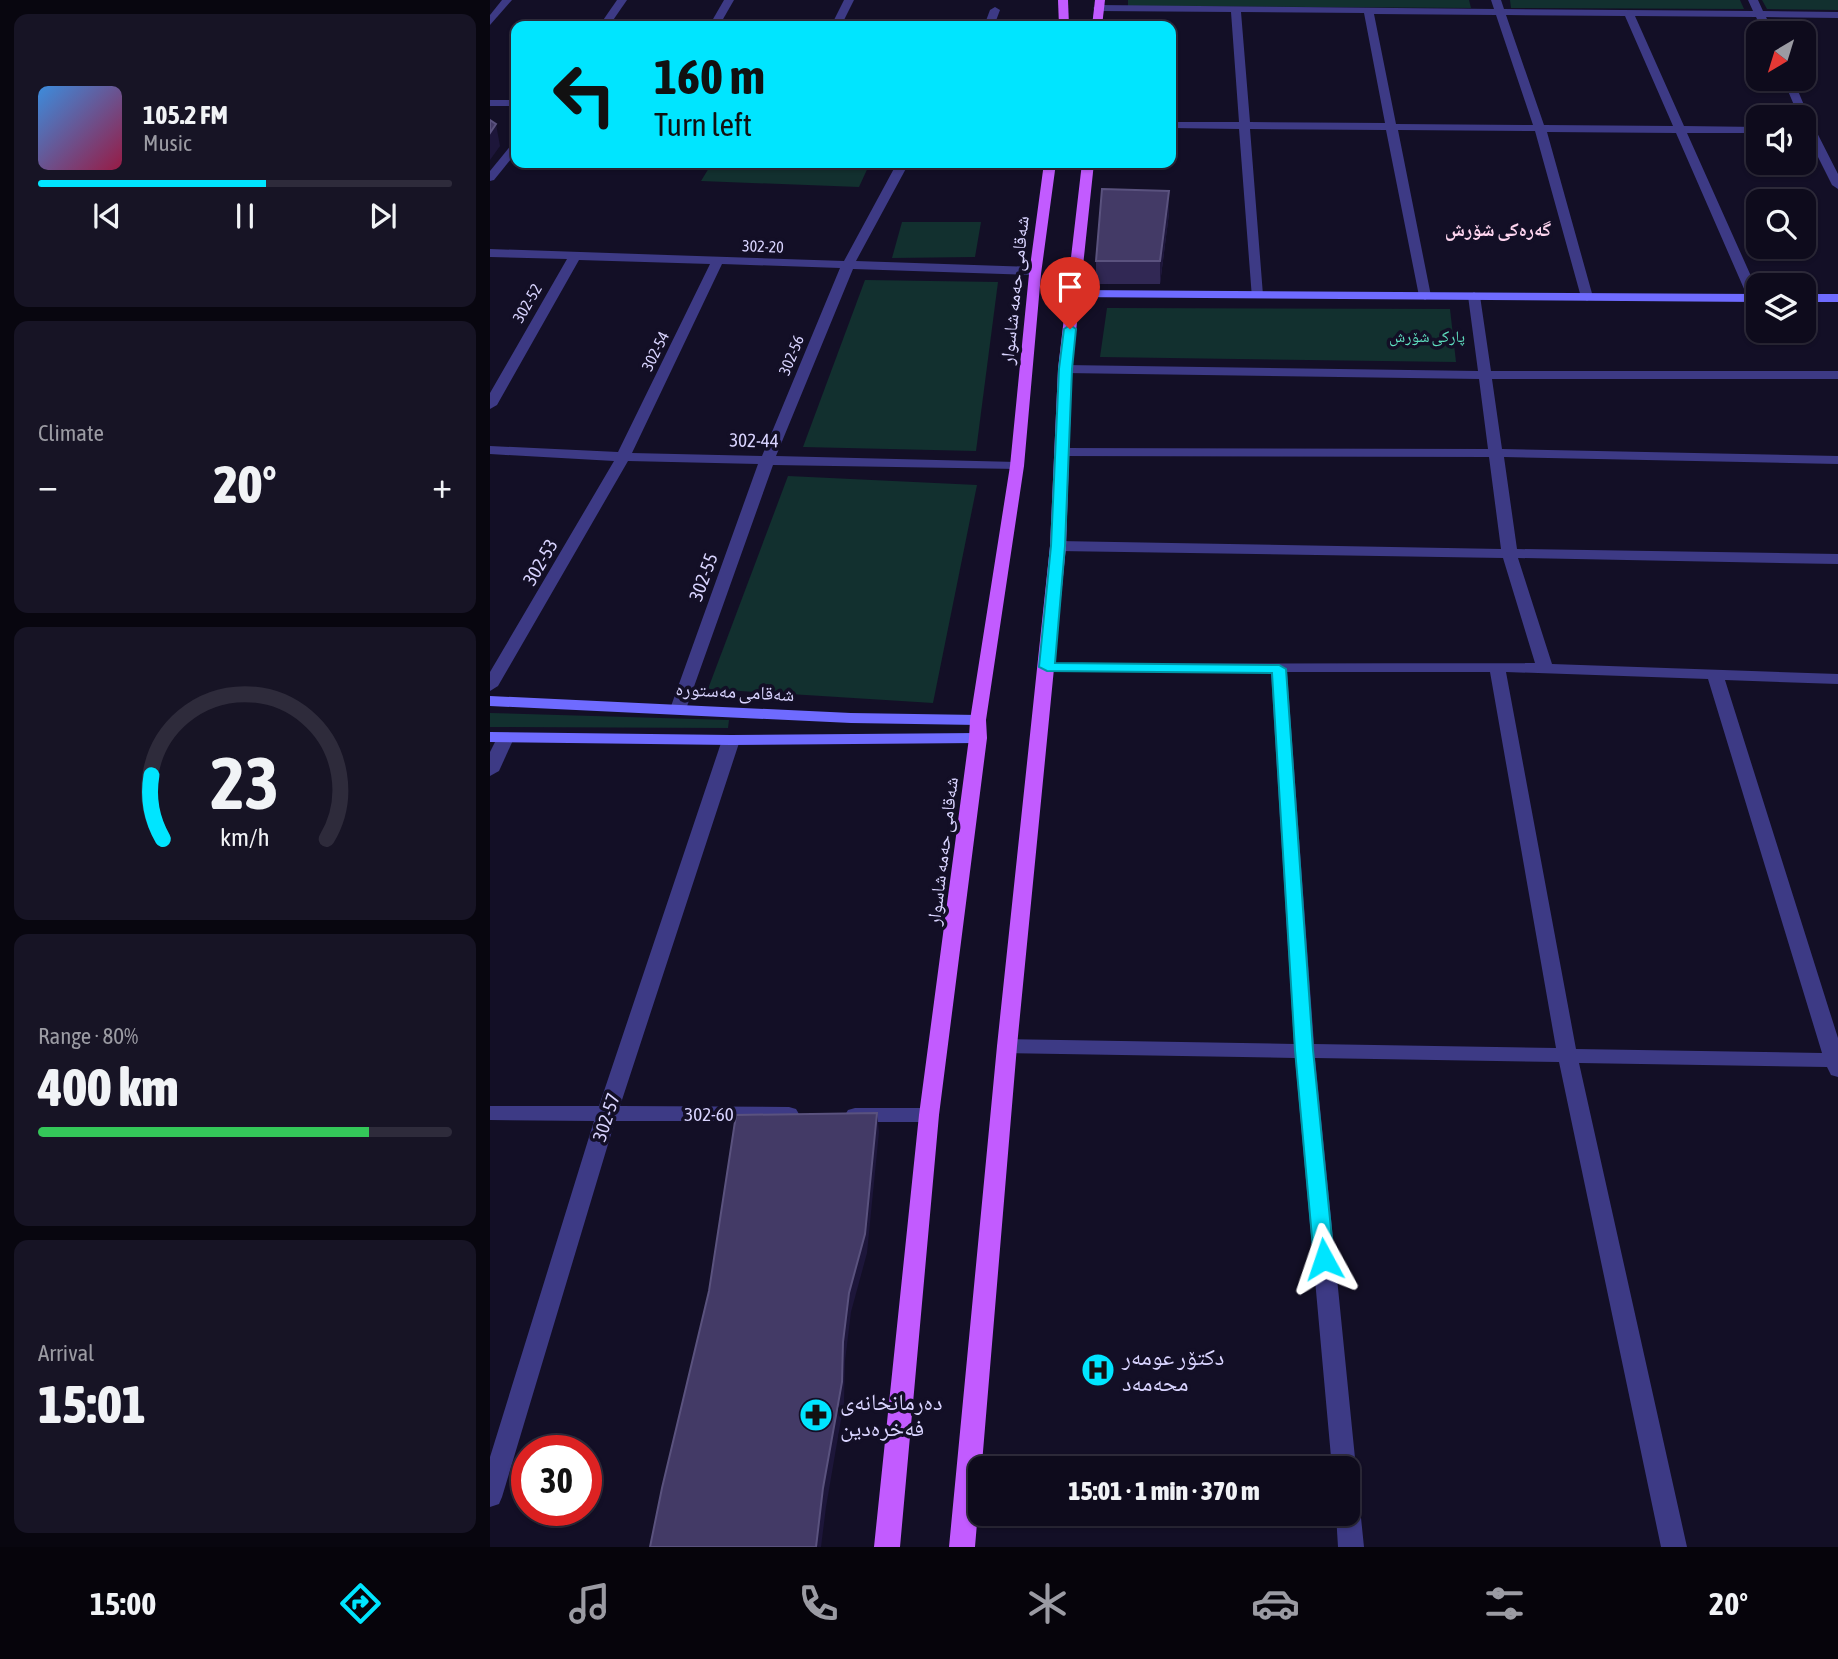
<!DOCTYPE html>
<meta charset="utf-8">
<style>
body{margin:0;font-family:"Asap Condensed","Noto Naskh Arabic",sans-serif;background:#171425;color:#f1f3f6;height:100vh;display:flex;flex-direction:column;font-size:26px;white-space:nowrap}
*{box-sizing:border-box;margin:0}
p{font-size:23px;color:#9b9ba3}
.icon{flex:none;width:38px;height:38px;fill:none;stroke:currentColor;stroke-width:2;stroke-linecap:round;stroke-linejoin:round}
.map{position:relative;flex:1;overflow:hidden}
.side{display:flex;flex-direction:column;gap:14px;padding:14px;background:#08060f;width:490px}
.side>*{flex:none}
.top-card{position:absolute;left:21px;top:21px;width:665px;height:147px;border-radius:14px;box-shadow:0 2px 5px #0004,0 0 0 2px #2e2b3b;background:#00e5ff;color:#111;overflow:hidden}
.needle{width:46px;rotate:218deg}
.tools{position:absolute;left:1256px;top:21px;display:grid;gap:14px}
.tools a{display:grid;place-items:center;width:70px;height:70px;border-radius:14px;background:#0e0b1c;box-shadow:0 2px 5px #0004,0 0 0 2px #2e2b3b;font-size:35px}
.speed{position:absolute;left:21px;top:1435px;display:flex;gap:14px;font-size:35px;font-weight:700;text-align:center}
.speed>*{display:grid;place-content:center;width:91px;height:91px;border-radius:50%;background:#0e0b1c;box-shadow:0 2px 5px #0004,0 0 0 2px #2e2b3b;line-height:1}
.speed .limit{border:10px solid #d22;background:#fff;color:#111}
.pin{position:absolute;display:grid;place-items:center;width:60px;height:60px;color:#fff;margin:-72px -30px;border-radius:50% 50% 50% 0;rotate:-45deg;box-shadow:0 0 7px #0007}
.pin .icon{rotate:45deg}
.me{position:absolute;width:77px;margin:-38px;rotate:355deg;stroke-linejoin:round;filter:drop-shadow(0 0 5px #0008)}
.turn{display:flex;align-items:center;gap:24px;height:147px;padding:0 28px;font-size:32px}
.turn .icon{width:91px;height:91px;stroke-width:2.5}
.turn b{display:block;font-size:49px;line-height:60px}
.big{font-size:52px;font-weight:800;line-height:1.1}
.side .card{flex:1;display:flex;flex-direction:column;justify-content:center;gap:10px;min-width:0;padding:0 24px;border-radius:14px;background:#171425}
.side .dial{align-items:center;gap:0}
.dial svg{height:182px;overflow:visible;fill:none;stroke:#2e2b3b;stroke-width:7;stroke-linecap:round;text-anchor:middle}
.dial text{fill:#f1f3f6;stroke:none}
.song{display:flex;align-items:center;gap:21px}
.cover{width:84px;height:84px;border-radius:10px;background:linear-gradient(135deg,hsl(210 70% 55%),hsl(340 70% 35%))}
.played{height:7px;border-radius:4px;background:linear-gradient(90deg,#00e5ff 55%,#2e2b3b 55%)}
.keys{display:flex;justify-content:space-around;direction:ltr}
.heat{display:flex;justify-content:space-between;align-items:center;font-size:38px;direction:ltr}
.charge{height:10px;border-radius:5px;background:linear-gradient(90deg,#34c759 80%,#2e2b3b 0)}
.trip{position:absolute;left:478px;top:1456px;width:392px;height:70px;border-radius:14px;background:#0e0b1c;box-shadow:0 2px 5px #0004,0 0 0 2px #2e2b3b;font-weight:800;line-height:70px;text-align:center}
.dock{display:flex;height:112px;justify-content:space-around;align-items:center;background:#06040b;color:#9b9ba3}
.dock .icon{width:49px;height:49px}
.dock .selected{color:#00e5ff}
.dock b{font-size:32px;color:#f1f3f6}
main{display:flex;flex:1;min-height:0}
.map>svg:first-child{display:block}
</style>
<main>
<section class="side">
<div class="card">
<div class="song"><i class="cover"></i><div><b>105.2 FM</b><p>Music</p></div></div>
<div class="played"></div>
<div class="keys"><svg class="icon" aria-label="previous" viewBox="0 0 24 24"><path d="M18 5L8 12l10 7zM5 5v14"/></svg><svg class="icon" aria-label="pause" viewBox="0 0 24 24"><path d="M8 5v14M16 5v14"/></svg><svg class="icon" aria-label="next" viewBox="0 0 24 24"><path d="M6 5l10 7-10 7zM19 5v14"/></svg></div>
</div>
<div class="card"><p>Climate</p>
<div class="heat"><a>−</a><b class="big">20°</b><a>+</a></div>
</div>
<div class="card dial"><svg viewBox="0 0 100 80">
<path d="M14 69A42 42 0 1 1 86 69"/>
<path d="M14 69A42 42 0 0 1 9 41" stroke="#00e5ff"/>
<text x="50" y="56" font-size="32" font-weight="700">23</text>
<text x="50" y="72" font-size="11">km/h</text>
</svg></div>
<div class="card"><p>Range · 80%</p><b class="big">400 km</b><div class="charge"></div></div>
<div class="card"><p>Arrival</p><b class="big">15:01</b></div>
</section>
<div class="map">
<svg width="1348" height="1547" viewBox="0 0 1348 1547">
<rect width="100%" height="100%" fill="#130f26"/>
<g fill="#12302f">
<path d="M 638,0 L 979,0 L 981,8 L 638,6 Z"/>
<path d="M 1020,0 L 1250,0 L 1254,9 L 1021,8 Z"/>
<path d="M 1272,0 L 1348,0 L 1348,10 L 1277,9 Z"/>
<path d="M 222,163 L 380,163 L 369,187 L 211,181 Z"/>
<path d="M 412,222 L 491,222 L 485,257 L 402,258 Z"/>
<path d="M 375,280 L 508,282 L 486,451 L 313,447 Z"/>
<path d="M 617,308 L 960,309 L 966,362 L 610,357 Z"/>
<path d="M 298,476 L 487,485 L 443,703 L 218,689 Z"/>
<path d="M 0,713 L 239,720 L 238,728 L 0,727 Z"/>
</g>
<g fill="none" stroke-linecap="round" stroke-linejoin="round">
<g fill="#3d3a85" fill-rule="evenodd">
<path d="M 12,0 L 22,0 L 0,25 L 0,15 Z"/>
<path d="M 127,0 L 137,0 L 119,26 L 109,26 Z"/>
<path d="M 234,0 L 244,0 L 229,26 L 219,26 Z"/>
<path d="M 354,0 L 364,0 L 351,26 L 341,26 Z"/>
<path d="M 1001,0 L 1011,0 L 1014,9 L 1263,11 L 1258,0 L 1268,0 L 1273,11 L 1348,12 L 1348,18 L 1276,17 L 1284,33 L 1274,33 L 1266,17 L 1145,16 L 1194,126 L 1269,127 L 1269,133 L 1197,133 L 1269,294 L 1269,301 L 1264,302 L 1258,298 L 1186,133 L 1057,132 L 1103,297 L 1097,301 L 1091,297 L 1045,131 L 908,130 L 941,296 L 935,300 L 929,296 L 896,130 L 760,129 L 773,295 L 772,298 L 762,298 L 749,129 L 681,128 L 681,122 L 749,122 L 741,12 L 608,11 L 603,8 L 608,5 L 1004,9 ZM 751,12 L 874,13 L 895,123 L 760,122 ZM 884,14 L 1006,15 L 1043,125 L 906,124 ZM 1016,15 L 1135,16 L 1183,126 L 1054,125 Z"/>
<path d="M 505,7 L 510,10 L 504,26 L 494,26 L 500,10 Z"/>
<path d="M 1293,79 L 1303,79 L 1319,117 L 1348,174 L 1348,189 L 1342,185 L 1314,129 L 1314,117 L 1309,117 Z"/>
<rect x="0" y="100" width="26" height="6"/>
<path d="M 26,143 L 26,153 L 4,180 L 0,181 L 0,171 L 22,144 Z"/>
<path d="M 407,163 L 419,163 L 366,261 L 545,267 L 551,271 L 545,275 L 363,269 L 286,456 L 527,462 L 532,463 L 534,466 L 532,469 L 283,465 L 196,709 L 188,714 L 180,709 L 268,464 L 138,461 L 8,686 L 0,691 L 0,672 L 124,461 L 0,454 L 0,446 L 128,452 L 220,264 L 89,260 L 7,405 L 0,409 L 0,393 L 77,259 L 0,257 L 0,249 L 354,261 ZM 232,264 L 350,268 L 272,456 L 142,453 Z"/>
<path d="M 984,292 L 990,296 L 1001,371 L 1348,371 L 1348,379 L 1002,379 L 1012,449 L 1348,456 L 1348,464 L 1014,457 L 1027,549 L 1348,554 L 1348,564 L 1028,558 L 1062,664 L 1348,674 L 1348,684 L 1235,680 L 1348,1038 L 1348,1077 L 1341,1075 L 1337,1067 L 1089,1063 L 1197,1547 L 1171,1547 L 1069,1062 L 825,1058 L 866,1468 L 863,1475 L 858,1477 L 858,1468 L 842,1468 L 805,1058 L 517,1053 L 510,1051 L 507,1046 L 510,1041 L 517,1039 L 804,1044 L 781,672 L 557,672 L 551,670 L 549,667 L 551,664 L 1045,663 L 1013,558 L 568,551 L 560,546 L 568,541 L 1011,549 L 999,457 L 571,456 L 564,452 L 571,448 L 998,449 L 989,379 L 575,373 L 568,369 L 575,365 L 988,371 L 978,296 ZM 797,672 L 1000,672 L 1066,1048 L 824,1044 ZM 1016,672 L 1218,679 L 1332,1053 L 1086,1049 Z"/>
<path d="M 15,733 L 24,738 L 9,771 L 0,776 L 0,752 L 9,734 Z"/>
<path d="M 241,735 L 250,740 L 130,1106 L 299,1107 L 306,1109 L 309,1114 L 306,1119 L 299,1121 L 125,1121 L 12,1497 L 9,1504 L 0,1507 L 0,1457 L 104,1121 L 0,1120 L 0,1106 L 109,1106 L 232,740 Z"/>
<path d="M 365,1108 L 439,1108 L 446,1110 L 449,1115 L 446,1120 L 439,1122 L 365,1122 L 358,1120 L 355,1115 L 358,1110 Z"/>
<path d="M 858,1497 L 867,1501 L 870,1508 L 874,1547 L 848,1547 L 846,1514 L 858,1514 Z"/>
</g>
<g fill="#6f6bff" fill-rule="evenodd">
<path d="M 585,290 L 1269,294 L 1269,302 L 580,297 L 580,291 Z"/>
<rect x="1314" y="294" width="34" height="8"/>
<path d="M 0,696 L 361,713 L 488,715 L 496,720 L 488,725 L 361,723 L 0,706 Z"/>
<path d="M 0,732 L 241,735 L 488,733 L 497,738 L 488,743 L 241,745 L 0,742 Z"/>
</g>
<g fill="#c25bff" fill-rule="evenodd">
<path d="M 568,0 L 578,0 L 579,26 L 569,26 Z"/>
<path d="M 605,0 L 615,0 L 612,26 L 602,26 Z"/>
<path d="M 554,163 L 566,163 L 551,274 L 534,466 L 496,720 L 497,738 L 449,1115 L 410,1547 L 384,1547 L 429,1115 L 479,738 L 480,720 L 520,466 L 539,274 Z"/>
<path d="M 592,163 L 604,163 L 582,369 L 576,546 L 527,1046 L 485,1547 L 459,1547 L 507,1046 L 560,546 L 568,369 Z"/>
</g>
</g>
<path fill="#312854" d="M 679,191 L 679,213 L 670,284 L 606,284 L 606,261 Z"/>
<g fill="#1d163a">
<path d="M 6,124 L 10,146 L 0,160 L 0,133 Z"/>
<path d="M 679,191 L 679,213 L 670,284 L 670,261 Z"/>
<path d="M 387,1113 L 389,1132 L 377,1253 L 361,1312 L 355,1361 L 354,1402 L 336,1507 L 331,1547 L 326,1547 L 359,1293 Z"/>
</g>
<g fill="#433a66" stroke="#5a527e" stroke-width="2">
<path d="M 0,120 L 6,124 L 0,133 Z"/>
<path d="M 612,189 L 679,191 L 670,261 L 606,261 Z"/>
<path d="M 387,1113 L 375,1234 L 359,1293 L 353,1342 L 352,1382 L 333,1488 L 326,1547 L 160,1547 L 172,1488 L 219,1291 L 246,1115 Z"/>
</g>
<path fill="#00e5ff" stroke="#0095a6" stroke-width="2" d="M 580,325 L 586,329 L 582,369 L 575,546 L 565,663 L 789,665 L 796,669 L 823,1050 L 844,1259 L 841,1264 L 834,1267 L 827,1264 L 824,1259 L 805,1050 L 782,673 L 557,671 L 549,667 L 561,546 L 569,369 L 574,329 Z"/>
<defs>
<symbol id="hospital-disc" viewBox="-11 -11 22 22"><circle r="9.5" fill="#00e5ff" stroke="#130f26"/><path d="M-5-5h3v3.5h4V-5h3V5h-3V1.5h-4V5h-3Z" fill="#111"/></symbol>
<symbol id="pharmacy-disc" viewBox="-11 -11 22 22"><circle r="9.5" fill="#00e5ff" stroke="#130f26"/><path d="M-2-6h4v4h4v4h-4v4h-4v-4h-4v-4h4Z" fill="#111"/></symbol>
</defs>
<g fill-rule="evenodd">
<use href="#hospital-disc" x="589" y="1351" width="38" height="38"/>
<use href="#pharmacy-disc" x="307" y="1396" width="38" height="38"/>
</g>
<g text-anchor="middle" stroke-width="7" stroke-linejoin="round" paint-order="stroke">
<g font-size="16" fill="#d9d4ff" stroke="#130f26">
<text transform="translate(273 246) rotate(2)" y="6">302-20</text>
<text transform="translate(37 303) rotate(-60)" y="6">302-52</text>
<text transform="translate(165 351) rotate(-64)" y="6">302-54</text>
<text transform="translate(301 355) rotate(-68)" y="6">302-56</text>
</g>
<g font-size="16" fill="#5fe0c0" stroke="#130f26">
<text x="937" y="342">پارکی شۆرش</text>
</g>
<g font-size="19" font-weight="bold" fill="#ffd6f0" stroke="#130f26">
<text x="1008" y="236">گەرەکی شۆرش</text>
</g>
<g font-size="19" fill="#d9d4ff" stroke="#130f26">
<text transform="translate(524 290) rotate(-84)" y="7">شەقامی حەمە شاسوار</text>
<text transform="translate(264 440) rotate(1)" y="7">302-44</text>
<text transform="translate(50 562) rotate(-60)" y="7">302-53</text>
<text transform="translate(213 577) rotate(-70)" y="7">302-55</text>
<text transform="translate(245 691) rotate(3)" y="7">شەقامی مەستورە</text>
<text transform="translate(452 851) rotate(-83)" y="7">شەقامی حەمە شاسوار</text>
<text x="219" y="1121">302-60</text>
<text transform="translate(116 1117) rotate(-72)" y="7">302-57</text>
</g>
<g font-size="23" fill="#d9d4ff" stroke="#130f26" text-anchor="start">
<text x="632" y="1365">دکتۆر عومەر<tspan x="632" dy="26">محەمەد</tspan></text>
<text x="350" y="1410">دەرمانخانەی<tspan x="350" dy="26">فەخرەدین</tspan></text>
</g>
</g>
</svg>
<div class="tools">
<a><svg class="needle" viewBox="-14 -14 28 28"><path d="M0-13l5 13h-10z" fill="#e53935"/><path d="M0 13l5-13h-10z" fill="#9b9ba3"/></svg></a>
<a><svg class="icon" aria-label="sound" viewBox="0 0 24 24"><path d="M4 9h4l5-4v14l-5-4H4zM17 9q2 3 0 6"/></svg></a>
<a><svg class="icon" aria-label="search" viewBox="0 0 24 24"><circle cx="10" cy="10" r="6"/><path d="M15 15l6 6"/></svg></a>
<a><svg class="icon" aria-label="layers" viewBox="0 0 24 24"><path d="M12 4l9 5-9 5-9-5zM3 14l9 5 9-5"/></svg></a>
</div>
<div class="speed"><div class="limit">30</div></div>
<div class="pin" style="left:580px;top:329px;background:#d93025"><svg class="icon" aria-label="arrive" viewBox="0 0 24 24"><path d="M6 21V4h12l-3 4 3 4H6"/></svg></div>
<svg class="me" style="left:834px;top:1259px" viewBox="-20 -20 40 40"><path d="M0-17L14 15 0 8-14 15z" fill="#00e5ff" stroke="#fff" stroke-width="4"/></svg>
<div class="trip">15:01 · 1 min · 370 m</div>
<div class="top-card">
<div class="turn"><svg class="icon" aria-label="left" viewBox="0 0 24 24"><path d="M17 20v-9H6M10 6l-5 5 5 5"/></svg><div><b>160 m</b>Turn left</div></div>
</div>
</div>
</main>
<nav class="dock">
<b>15:00</b>
<svg class="icon selected" aria-label="directions" viewBox="0 0 24 24"><path d="M12 3l9 9-9 9-9-9zM9 14v-3h6M13 9l2 2-2 2"/></svg>
<svg class="icon" aria-label="music" viewBox="0 0 24 24"><path d="M9 18V5l10-2v13"/><circle cx="6" cy="18" r="3"/><circle cx="16" cy="16" r="3"/></svg>
<svg class="icon" aria-label="phone" viewBox="0 0 24 24"><path d="M5 4h4l2 5-3 2q2 4 5 5l2-3 5 2v4C11 20 4 13 5 4z"/></svg>
<svg class="icon" aria-label="climate" viewBox="0 0 24 24"><path d="M12 3v18M4 7l16 10M4 17L20 7"/></svg>
<svg class="icon" aria-label="car" viewBox="0 0 24 24"><path d="M5 17H2v-5l4-1 3-4h7l3 4 3 1v5h-3M9 17h6M6 11h13"/><circle cx="7" cy="17" r="2"/><circle cx="17" cy="17" r="2"/></svg>
<svg class="icon" aria-label="filters" viewBox="0 0 24 24"><path d="M4 7h16M4 17h16"/><circle cx="9" cy="7" r="2"/><circle cx="15" cy="17" r="2"/></svg>
<b>20°</b>
</nav>
